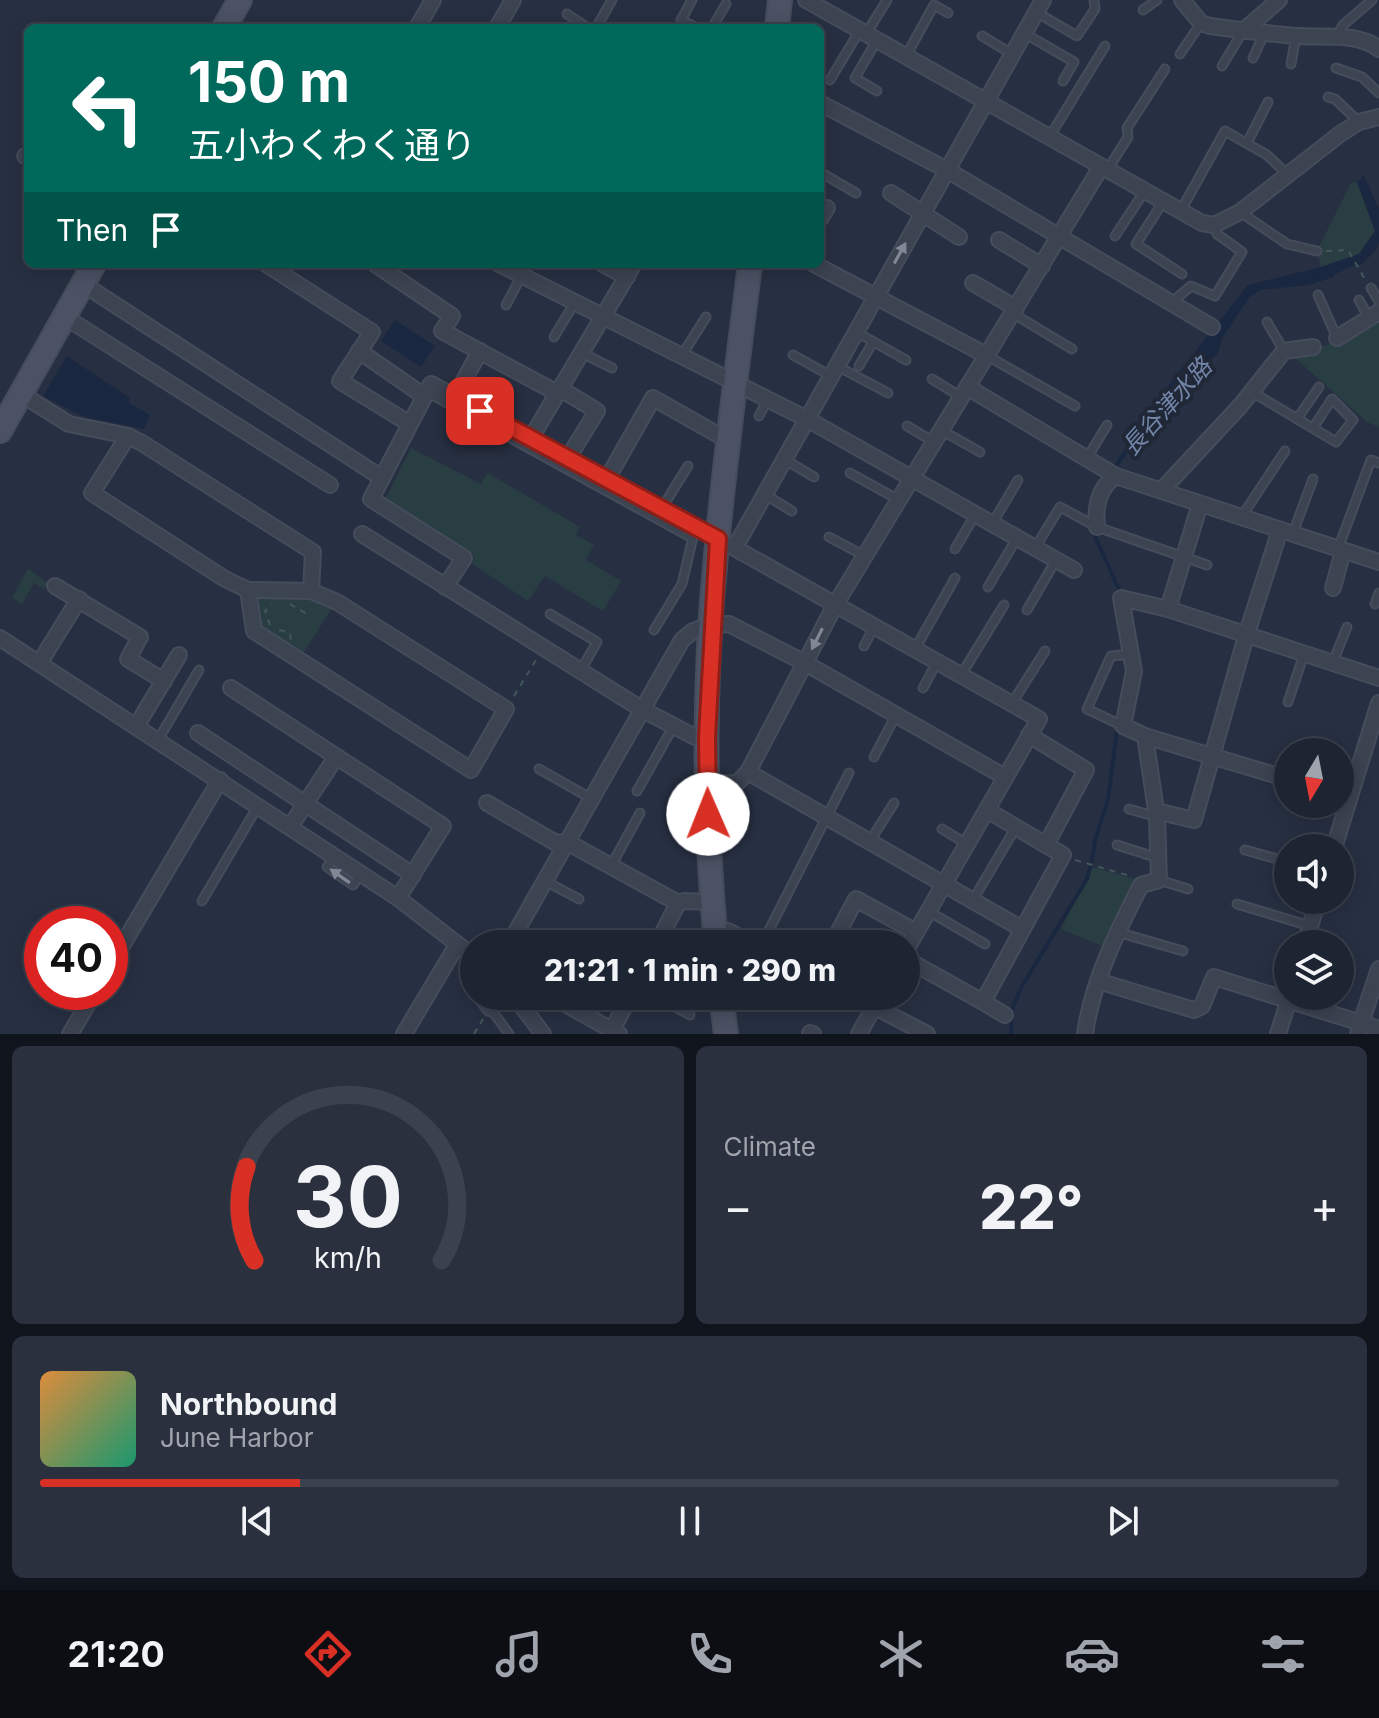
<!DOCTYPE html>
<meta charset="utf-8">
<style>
body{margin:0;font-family:Inter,"Noto Sans JP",sans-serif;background:#2a303e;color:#f1f3f6;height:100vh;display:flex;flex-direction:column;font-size:30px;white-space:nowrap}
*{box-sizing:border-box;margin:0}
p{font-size:26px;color:#a0a4ac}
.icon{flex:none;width:44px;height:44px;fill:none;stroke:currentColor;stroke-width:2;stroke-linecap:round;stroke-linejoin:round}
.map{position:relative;height:1034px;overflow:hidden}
.sheet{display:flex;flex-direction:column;gap:12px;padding:12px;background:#10141c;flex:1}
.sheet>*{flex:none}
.banner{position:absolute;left:24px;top:24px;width:800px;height:244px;border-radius:12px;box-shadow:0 4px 20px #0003,0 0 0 2px #3b414d;background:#00695c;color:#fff;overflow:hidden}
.needle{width:52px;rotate:190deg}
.tools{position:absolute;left:1274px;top:738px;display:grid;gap:16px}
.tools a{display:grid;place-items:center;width:80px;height:80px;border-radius:50%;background:#1d2432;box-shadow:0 4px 20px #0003,0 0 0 2px #3b414d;font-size:40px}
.speed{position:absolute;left:24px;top:906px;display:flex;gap:16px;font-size:40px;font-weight:700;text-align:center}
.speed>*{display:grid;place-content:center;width:104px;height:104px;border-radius:50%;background:#1d2432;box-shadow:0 4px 20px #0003,0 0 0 2px #3b414d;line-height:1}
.speed .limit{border:12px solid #d22;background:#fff;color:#111}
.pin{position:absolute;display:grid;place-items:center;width:68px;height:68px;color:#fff;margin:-34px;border-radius:16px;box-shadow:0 4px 12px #0006}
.me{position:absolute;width:88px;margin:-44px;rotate:359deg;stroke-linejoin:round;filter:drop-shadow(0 0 6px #0008)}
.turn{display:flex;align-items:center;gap:28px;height:168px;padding:0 32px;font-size:36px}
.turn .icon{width:104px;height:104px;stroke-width:2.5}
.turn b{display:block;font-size:56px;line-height:68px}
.then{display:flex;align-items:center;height:76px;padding:0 32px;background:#0003;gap:16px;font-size:30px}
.big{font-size:60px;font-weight:800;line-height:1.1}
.sheet .card{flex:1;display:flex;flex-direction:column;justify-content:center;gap:12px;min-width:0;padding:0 28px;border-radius:12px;background:#2a303e}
.sheet .dial{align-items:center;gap:0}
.dial svg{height:208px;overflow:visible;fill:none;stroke:#3b414d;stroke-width:7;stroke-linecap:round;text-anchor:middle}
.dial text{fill:#f1f3f6;stroke:none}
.song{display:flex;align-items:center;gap:24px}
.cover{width:96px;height:96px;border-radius:12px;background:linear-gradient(135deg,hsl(30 70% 55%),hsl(160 70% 35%))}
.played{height:8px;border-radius:4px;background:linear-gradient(90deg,#d93025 20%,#3b414d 20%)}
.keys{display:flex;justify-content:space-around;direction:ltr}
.heat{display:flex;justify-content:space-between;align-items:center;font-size:44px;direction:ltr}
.sheet .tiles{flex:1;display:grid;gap:12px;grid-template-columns:1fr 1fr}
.card:last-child{grid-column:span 2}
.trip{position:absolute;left:460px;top:930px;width:460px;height:80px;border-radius:40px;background:#1d2432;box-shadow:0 4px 20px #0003,0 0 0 2px #3b414d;font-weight:800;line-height:80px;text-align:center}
.tabs{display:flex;height:128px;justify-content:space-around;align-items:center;background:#0c0e14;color:#a0a4ac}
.tabs .icon{width:56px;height:56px}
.tabs .on{color:#d93025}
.tabs b{font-size:36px;color:#f1f3f6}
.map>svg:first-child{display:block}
</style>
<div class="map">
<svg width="1379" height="1034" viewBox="0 0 1379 1034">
<rect width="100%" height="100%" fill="#273042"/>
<g fill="#293e43">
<path d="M 1357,182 L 1375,231 L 1359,254 L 1321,267 L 1317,251 L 1351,183 Z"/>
<path d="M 1379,316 L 1379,427 L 1367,422 L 1293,356 C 1326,349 1351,333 1379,316 Z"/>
<path d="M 411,448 L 481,484 L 488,473 L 580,527 L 576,535 L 594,545 L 586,560 L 621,581 L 603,611 L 545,576 L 528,601 L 471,563 L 475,556 L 386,498 Z"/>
<path d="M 28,569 L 48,583 L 44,589 L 34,583 L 22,604 L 12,598 Z"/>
<path d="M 258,596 L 308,597 L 334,605 L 301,656 C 267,635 259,640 256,598 Z"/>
<path d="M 1092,867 L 1138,880 L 1105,947 L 1061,929 Z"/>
</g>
<g fill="#1a2740">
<path d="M 1363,178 L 1379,214 L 1379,236 L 1375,248 L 1360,263 L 1333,275 L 1308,283 L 1260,288 L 1248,296 L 1220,338 L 1216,353 L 1187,377 L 1161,413 L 1137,434 L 1132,431 L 1248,285 L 1321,267 L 1359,254 L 1375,231 L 1357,182 Z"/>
<path d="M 395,320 L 435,346 L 421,367 L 381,341 Z"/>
<path d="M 67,356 L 130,398 L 129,403 L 150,415 L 144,429 L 84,417 L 43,396 Z"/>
</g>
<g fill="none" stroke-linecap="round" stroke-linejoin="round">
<g stroke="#1a2740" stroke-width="4">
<path d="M 1363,178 L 1379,214"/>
<path d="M 1360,263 L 1375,248 L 1379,236"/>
<path d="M 1113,471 L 1137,434 L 1161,413 L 1187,377 L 1216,353 L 1220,338 L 1248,296 L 1260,288 L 1308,283 L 1333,275"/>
<path d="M 1093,532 L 1120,592"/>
<path d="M 1092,861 L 1095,840 L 1108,800 L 1117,730"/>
<path d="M 1011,1034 L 1012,1009 L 1022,986 L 1087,879 L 1090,868"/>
</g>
<defs>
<g id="lane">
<path d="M 692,0 L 681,20 L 697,28"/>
<path d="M 1143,10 L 1157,0"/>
<path d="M 1036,12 L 1077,36 L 1095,9 L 1094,0"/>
<path d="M 567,14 L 588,28"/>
<path d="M 596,28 L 612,0"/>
<path d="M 712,28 L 726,4"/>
<path d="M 1024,33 L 1074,62 L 1063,81"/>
<path d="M 866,34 L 887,0"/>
<path d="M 1337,35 L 1343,25 L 1372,0"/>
<path d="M 982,36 L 1012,54"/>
<path d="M 877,40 L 855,78 L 877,91"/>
<path d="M 1180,54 L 1201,23"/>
<path d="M 906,56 L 934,5 L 948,13"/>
<path d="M 1253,58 L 1264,34"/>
<path d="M 1291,64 L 1296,36"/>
<path d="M 1222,66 L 1243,31"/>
<path d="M 1336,68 L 1362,77 L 1379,93"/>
<path d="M 830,80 L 860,30"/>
<path d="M 1328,97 L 1335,99 L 1359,122"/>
<path d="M 1050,136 L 1105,46"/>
<path d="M 1247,143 L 1268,102"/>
<path d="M 1108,169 L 1128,137 L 1127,128 L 1165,69"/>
<path d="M 820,172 L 856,193"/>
<path d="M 1163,202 L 1136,244 L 1182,274"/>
<path d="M 1180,212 L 1225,131 L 1267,155 L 1287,174"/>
<path d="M 1240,212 L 1287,244 L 1317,251"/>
<path d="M 1115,236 L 1144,192"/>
<path d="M 1371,288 L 1379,301"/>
<path d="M 1318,295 L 1337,338"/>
<path d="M 1359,300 L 1369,318"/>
<path d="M 1171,303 L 1191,286 L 1215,296 L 1242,252 L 1217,234 L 1215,226"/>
<path d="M 506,305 L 522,275"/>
<path d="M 1012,313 L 1072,349"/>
<path d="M 1267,322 L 1284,351"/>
<path d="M 856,332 L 906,360"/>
<path d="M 554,337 L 575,302"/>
<path d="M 582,353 L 612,368"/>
<path d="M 682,355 L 706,317"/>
<path d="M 793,355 L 831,376"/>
<path d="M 986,355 L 1075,406"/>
<path d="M 837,366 L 888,393"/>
<path d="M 859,366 L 873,342"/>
<path d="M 932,379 L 961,397"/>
<path d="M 427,392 L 692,538"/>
<path d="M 1252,392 L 1336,442 L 1353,420 L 1332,399 L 1313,428"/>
<path d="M 759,416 L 768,399"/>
<path d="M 1297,419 L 1319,387"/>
<path d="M 907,426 L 934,442"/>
<path d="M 941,430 L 980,452"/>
<path d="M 1087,458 L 1107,425"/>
<path d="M 784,459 L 814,477"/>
<path d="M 850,473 L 899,500"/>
<path d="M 764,494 L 792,511"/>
<path d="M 662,508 L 688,466"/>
<path d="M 1242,516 L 1285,451"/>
<path d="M 992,524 L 1018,480"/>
<path d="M 1293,533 L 1313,479"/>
<path d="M 829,537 L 865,556"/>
<path d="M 1035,548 L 1060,507 L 1097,527 L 1207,565"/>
<path d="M 955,549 L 975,515"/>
<path d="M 1338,549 L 1371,460 L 1379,463"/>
<path d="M 988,587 L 1017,538"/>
<path d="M 1375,604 L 1379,593"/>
<path d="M 1027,610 L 1056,560"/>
<path d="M 550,614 L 597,642 L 581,670"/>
<path d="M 654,630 L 682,584 L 693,537"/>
<path d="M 864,646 L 874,627"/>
<path d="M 915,649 L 955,578"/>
<path d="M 1333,662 L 1347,627"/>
<path d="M 961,675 L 1004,605"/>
<path d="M 923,688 L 937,662"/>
<path d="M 1288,702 L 1304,654"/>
<path d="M 1012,703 L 1045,651"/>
<path d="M 1123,726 L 1087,709 L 1111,656 L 1130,654"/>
<path d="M 158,740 L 199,670"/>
<path d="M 874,757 L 895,717"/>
<path d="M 539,769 L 592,799"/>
<path d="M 637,791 L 673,727"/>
<path d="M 1129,809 L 1157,817"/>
<path d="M 942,829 L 967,844"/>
<path d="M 870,841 L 894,803"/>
<path d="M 1117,845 L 1158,858"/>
<path d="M 1245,850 L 1288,862"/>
<path d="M 334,857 L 327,867 L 353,885 L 361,874"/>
<path d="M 611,866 L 640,813"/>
<path d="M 1159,880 L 1188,889"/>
<path d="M 545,881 L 579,899"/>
<path d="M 973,900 L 1016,827"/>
<path d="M 202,901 L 258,806"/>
<path d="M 1237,904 L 1310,926"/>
<path d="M 928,911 L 985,944"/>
<path d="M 1117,932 L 1183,951"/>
<path d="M 762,944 L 849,773"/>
<path d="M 655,996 L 690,1015"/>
<path d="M 490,1008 L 509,1034"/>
</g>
<g id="street">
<path d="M 806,0 L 1202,223 L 1214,225 L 1240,212 L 1340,134 L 1359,122 L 1379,117"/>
<path d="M 1182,0 L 1201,23 L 1210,26 C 1239,30 1269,34 1299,36 C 1324,38 1358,32 1379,49"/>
<path d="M 417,28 L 433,0"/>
<path d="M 497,28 L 513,0"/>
<path d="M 1243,31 L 1279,0"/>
<path d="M 820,103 L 947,170 L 1212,327"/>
<path d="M 25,156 L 28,157"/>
<path d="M 891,193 L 959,237"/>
<path d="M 820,219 L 827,208"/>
<path d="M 999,240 L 1042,266"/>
<path d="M 266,264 L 372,332 L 340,381 L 410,424"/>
<path d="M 375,264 L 452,316 L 442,331 L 557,393 L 564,391 L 597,411 L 568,458"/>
<path d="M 499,264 L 807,419 L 1074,570"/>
<path d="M 603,264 L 627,277"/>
<path d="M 814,264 L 986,355"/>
<path d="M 973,283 L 1016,308"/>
<path d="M 83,284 L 382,478"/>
<path d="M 65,317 L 330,485"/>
<path d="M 1337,338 L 1379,312"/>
<path d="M 359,351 L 424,396"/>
<path d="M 967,387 L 1116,476 L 1379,562"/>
<path d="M 21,394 L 69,424 L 128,436 L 142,443 L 313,552 L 311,591 L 337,602 L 506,709 L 471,770 L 254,631 L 248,590 L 225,579 L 92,493 L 128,436"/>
<path d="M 455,397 L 480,351"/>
<path d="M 531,438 L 634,264"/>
<path d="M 607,479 L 653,398 L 729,441"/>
<path d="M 1161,491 L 1241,405 L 1284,351 L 1313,347"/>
<path d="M 1097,527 C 1095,507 1098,488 1116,476"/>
<path d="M 362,534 L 643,710 L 695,737 L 707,737"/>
<path d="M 739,540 L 1043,0"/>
<path d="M 55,586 L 140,637 L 128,659 L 164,681"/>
<path d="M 445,587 L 464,558 L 371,499 L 431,384 L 731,546 L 1039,719 L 906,950"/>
<path d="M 1333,588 L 1343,551"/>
<path d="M 248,590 L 311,591"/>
<path d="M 1168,609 L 1200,504"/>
<path d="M 0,638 L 398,898 L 474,957"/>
<path d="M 40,662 L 79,599"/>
<path d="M 231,688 L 443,826 L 398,898"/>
<path d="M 137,725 L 179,655"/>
<path d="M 198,733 L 413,875"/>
<path d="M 1029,735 L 1086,770 L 1046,845"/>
<path d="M 748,772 L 1022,929"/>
<path d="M 1288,779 L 1145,736 L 1123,726 L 1134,671 L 1121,598 L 1168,609 L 1379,678"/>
<path d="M 707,784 L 737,783 L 748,772 L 835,605 L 1101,167"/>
<path d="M 487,803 L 556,843 L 567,842 L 678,903 L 684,901 L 713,902"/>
<path d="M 1156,811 L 1194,820 L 1246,636 L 1280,530"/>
<path d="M 290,827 L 336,757"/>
<path d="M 1334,848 L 1379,703"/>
<path d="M 715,932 L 728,931 L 753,944"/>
<path d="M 509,944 L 682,640 L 693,631 L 711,625 L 729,624 L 805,663 L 1005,777"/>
<path d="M 657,944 L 678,903"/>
<path d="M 832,944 L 856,899 L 916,932"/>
<path d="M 1305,944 L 1318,900"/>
<path d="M 474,957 C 468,970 465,975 474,987"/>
<path d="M 906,959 L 983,1002 L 1063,855 L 987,810"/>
<path d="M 110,966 L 220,780"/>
<path d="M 1379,969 L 1361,1023 L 1379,1029"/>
<path d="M 1098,981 L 1194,1010 L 1202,1006 L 1214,977 L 1361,1023 L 1358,1034"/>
<path d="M 481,996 L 490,1008"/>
<path d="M 514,996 L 543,1034"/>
<path d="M 551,996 L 619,1034"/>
<path d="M 854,996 L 927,1034"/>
<path d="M 983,1002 L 1005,1015"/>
<path d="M 810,1033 L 813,1034"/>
<path d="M 70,1034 L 95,992"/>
<path d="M 404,1034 L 457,945"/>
<path d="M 610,1034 L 630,996"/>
<path d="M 859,1034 L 880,996"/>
<path d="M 1085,1034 C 1092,982 1117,932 1141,885 L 1159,880 L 1157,817 L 1145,736"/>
<path d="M 1278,1034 L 1290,996"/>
</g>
<g id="secondary">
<path d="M 224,28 L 240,0"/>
<path d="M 777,28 L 780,0"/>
<path d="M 0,431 L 94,264"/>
<path d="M 716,944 C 704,815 703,683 716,555 C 725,458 738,361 750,264"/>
<path d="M 721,996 L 726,1034"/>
</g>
</defs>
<use href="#lane" stroke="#454c5b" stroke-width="11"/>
<use href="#street" stroke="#454c5b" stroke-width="18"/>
<use href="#secondary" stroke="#454c5b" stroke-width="26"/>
<g stroke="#43575a" stroke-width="2" stroke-dasharray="6 6" stroke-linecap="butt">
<path d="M 1326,251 L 1348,250 L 1366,281"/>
<path d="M 290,604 L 307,614"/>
<path d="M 270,625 L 265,611 L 272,604"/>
<path d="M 279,630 L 290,633 L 291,640"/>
<path d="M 514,696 L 536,660"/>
<path d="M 1075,860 L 1130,876"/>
<path d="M 474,1034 L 483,1019"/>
</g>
<use href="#lane" stroke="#3c4351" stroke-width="7"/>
<use href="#street" stroke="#3c4351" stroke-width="14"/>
<use href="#secondary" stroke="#4a5264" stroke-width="22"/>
</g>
<defs><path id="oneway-solid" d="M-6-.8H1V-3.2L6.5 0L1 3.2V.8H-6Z" transform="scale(2)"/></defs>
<g fill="#818794">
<use href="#oneway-solid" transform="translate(900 253) rotate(-61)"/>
<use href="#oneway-solid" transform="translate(817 639) rotate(117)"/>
<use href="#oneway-solid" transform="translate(340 876) rotate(-145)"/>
</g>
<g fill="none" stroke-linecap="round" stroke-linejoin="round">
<defs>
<path id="route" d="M 480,411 L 718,539 L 707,737 L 708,814"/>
</defs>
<use href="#route" stroke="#8d1f18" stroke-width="20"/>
<use href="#route" stroke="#d93025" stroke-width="14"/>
</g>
<g text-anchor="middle" stroke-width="8" stroke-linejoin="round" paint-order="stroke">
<g font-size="24" font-style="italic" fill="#7386a9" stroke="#202837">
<text transform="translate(1167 407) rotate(-48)" y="8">長谷津水路</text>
</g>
</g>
</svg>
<div class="tools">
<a><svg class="needle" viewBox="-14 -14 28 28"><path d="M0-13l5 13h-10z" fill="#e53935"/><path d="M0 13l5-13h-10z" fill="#a0a4ac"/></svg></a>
<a><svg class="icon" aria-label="sound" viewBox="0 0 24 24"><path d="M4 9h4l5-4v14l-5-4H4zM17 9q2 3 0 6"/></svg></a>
<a><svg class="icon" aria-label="layers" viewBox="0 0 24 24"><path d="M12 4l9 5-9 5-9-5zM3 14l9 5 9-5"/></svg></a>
</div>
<div class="speed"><div class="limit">40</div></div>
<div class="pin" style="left:480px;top:411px;background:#d93025"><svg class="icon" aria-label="arrive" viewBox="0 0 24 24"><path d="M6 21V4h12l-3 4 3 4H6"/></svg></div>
<svg class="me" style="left:708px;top:814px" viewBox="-20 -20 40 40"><circle r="19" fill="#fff"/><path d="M0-13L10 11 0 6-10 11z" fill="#d93025"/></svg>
<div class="trip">21:21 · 1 min · 290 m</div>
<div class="banner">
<div class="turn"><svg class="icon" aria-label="left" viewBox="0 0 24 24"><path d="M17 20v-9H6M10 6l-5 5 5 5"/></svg><div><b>150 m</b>五小わくわく通り</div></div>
<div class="then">Then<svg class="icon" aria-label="arrive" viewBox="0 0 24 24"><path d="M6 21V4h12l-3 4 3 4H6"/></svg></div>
</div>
</div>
<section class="sheet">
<div class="tiles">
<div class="card dial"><svg viewBox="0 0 100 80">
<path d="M14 69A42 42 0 1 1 86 69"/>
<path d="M14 69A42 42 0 0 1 11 33" stroke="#d93025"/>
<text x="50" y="56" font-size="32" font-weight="700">30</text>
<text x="50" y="72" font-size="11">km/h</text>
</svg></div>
<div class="card"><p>Climate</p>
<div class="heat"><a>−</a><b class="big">22°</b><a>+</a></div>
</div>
<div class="card">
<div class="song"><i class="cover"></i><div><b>Northbound</b><p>June Harbor</p></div></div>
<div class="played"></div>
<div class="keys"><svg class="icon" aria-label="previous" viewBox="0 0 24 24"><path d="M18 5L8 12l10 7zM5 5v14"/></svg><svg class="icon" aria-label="pause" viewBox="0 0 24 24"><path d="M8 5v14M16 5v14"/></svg><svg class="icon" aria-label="next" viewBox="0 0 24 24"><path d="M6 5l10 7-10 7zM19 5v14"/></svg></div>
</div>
</div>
</section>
<nav class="tabs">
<b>21:20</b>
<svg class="icon on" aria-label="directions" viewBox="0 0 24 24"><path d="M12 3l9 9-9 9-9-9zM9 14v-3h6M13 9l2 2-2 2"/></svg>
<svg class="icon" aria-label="music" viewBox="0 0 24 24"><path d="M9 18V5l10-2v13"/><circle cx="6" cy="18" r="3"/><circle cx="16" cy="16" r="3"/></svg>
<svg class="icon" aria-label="phone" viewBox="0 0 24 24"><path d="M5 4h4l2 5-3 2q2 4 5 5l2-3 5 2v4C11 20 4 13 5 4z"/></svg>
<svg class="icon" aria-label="climate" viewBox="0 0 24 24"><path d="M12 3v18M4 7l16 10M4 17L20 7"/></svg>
<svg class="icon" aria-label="car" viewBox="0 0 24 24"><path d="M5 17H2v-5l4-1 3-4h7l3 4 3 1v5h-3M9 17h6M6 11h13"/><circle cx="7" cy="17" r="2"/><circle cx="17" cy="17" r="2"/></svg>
<svg class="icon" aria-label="filters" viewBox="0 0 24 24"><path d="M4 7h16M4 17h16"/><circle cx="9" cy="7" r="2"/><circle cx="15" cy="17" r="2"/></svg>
</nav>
